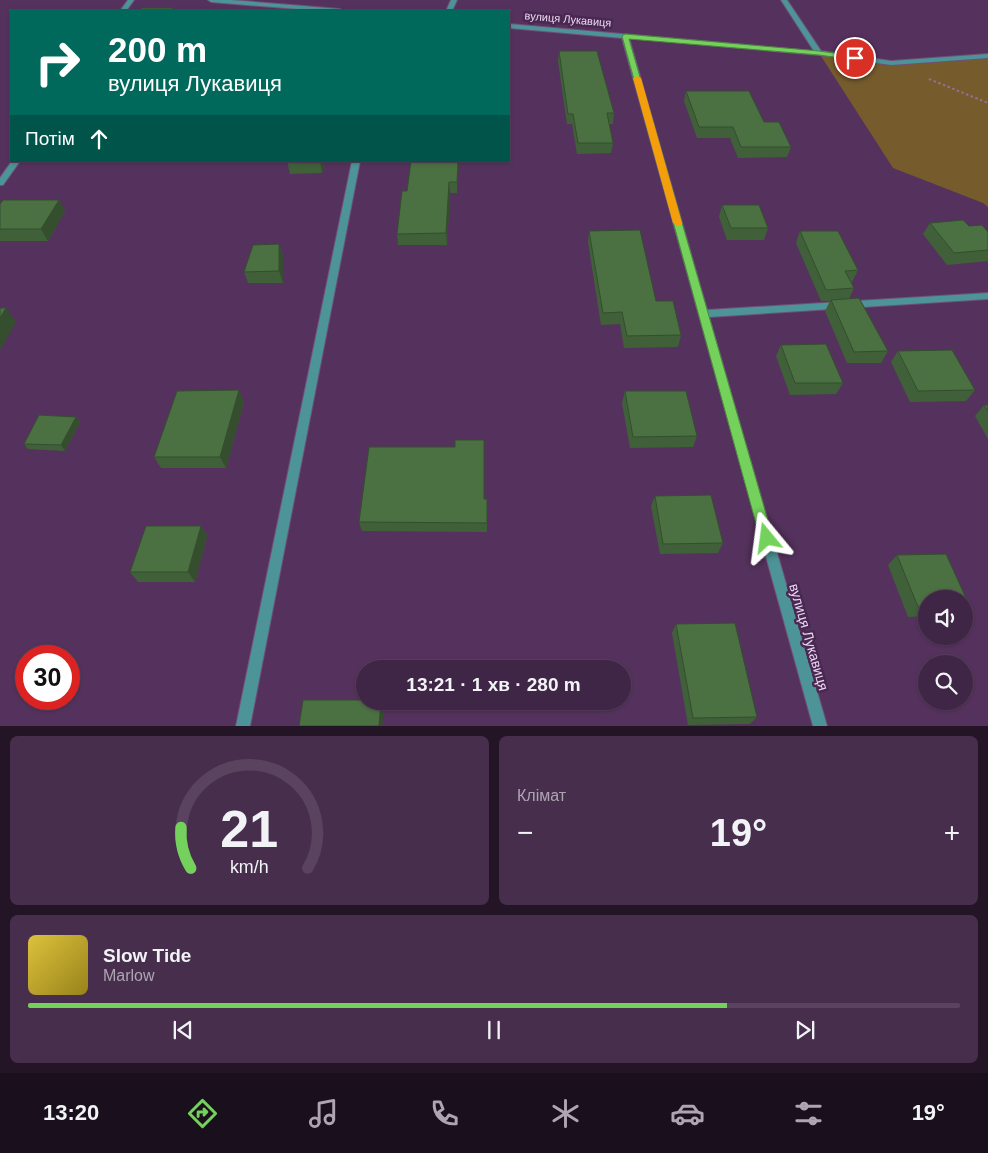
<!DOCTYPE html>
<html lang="uk">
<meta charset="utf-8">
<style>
body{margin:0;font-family:Helvetica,sans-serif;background:#472e4d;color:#f1f3f6;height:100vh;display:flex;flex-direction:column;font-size:19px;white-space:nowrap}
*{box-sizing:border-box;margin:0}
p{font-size:16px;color:#aea5b3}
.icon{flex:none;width:28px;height:28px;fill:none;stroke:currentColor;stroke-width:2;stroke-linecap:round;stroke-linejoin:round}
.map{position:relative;height:726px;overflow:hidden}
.details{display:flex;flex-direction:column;gap:10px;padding:10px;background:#231526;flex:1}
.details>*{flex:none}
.guide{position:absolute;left:10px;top:10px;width:500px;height:152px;border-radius:0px;box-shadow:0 1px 4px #0004,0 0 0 1px #59435f;background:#00695c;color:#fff;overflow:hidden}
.fabs{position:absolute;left:918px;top:590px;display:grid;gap:10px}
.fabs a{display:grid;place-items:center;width:55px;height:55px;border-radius:50%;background:#402646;box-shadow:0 1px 4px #0004,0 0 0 1px #59435f;font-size:25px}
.speed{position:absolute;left:15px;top:645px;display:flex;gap:10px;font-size:25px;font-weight:700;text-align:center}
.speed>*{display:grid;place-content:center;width:65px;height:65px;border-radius:50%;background:#402646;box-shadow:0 1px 4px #0004,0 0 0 1px #59435f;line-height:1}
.speed .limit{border:8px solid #d22;background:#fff;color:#111}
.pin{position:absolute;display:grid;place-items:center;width:42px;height:42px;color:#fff;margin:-21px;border:2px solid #fff;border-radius:50%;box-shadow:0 1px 5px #0007}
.me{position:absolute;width:55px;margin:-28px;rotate:344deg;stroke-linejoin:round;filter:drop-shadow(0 0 4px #0008)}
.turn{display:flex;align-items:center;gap:18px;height:105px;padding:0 15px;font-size:22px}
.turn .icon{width:65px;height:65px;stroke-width:2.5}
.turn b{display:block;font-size:35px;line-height:42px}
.then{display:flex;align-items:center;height:48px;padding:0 15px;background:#0003;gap:10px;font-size:19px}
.big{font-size:38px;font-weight:600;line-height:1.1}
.details .widget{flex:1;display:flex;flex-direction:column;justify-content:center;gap:8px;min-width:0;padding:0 18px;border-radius:8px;background:#472e4d}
.details .dial{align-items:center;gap:0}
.dial svg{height:130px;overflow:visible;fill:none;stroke:#59435f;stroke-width:7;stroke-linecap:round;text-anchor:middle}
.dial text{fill:#f1f3f6;stroke:none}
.song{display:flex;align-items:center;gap:15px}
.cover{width:60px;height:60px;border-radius:8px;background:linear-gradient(135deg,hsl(50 70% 55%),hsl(50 70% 35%))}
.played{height:5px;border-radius:2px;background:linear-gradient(90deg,#74d25c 75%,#59435f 75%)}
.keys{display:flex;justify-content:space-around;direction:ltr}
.heat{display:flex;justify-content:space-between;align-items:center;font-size:28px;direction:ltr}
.details .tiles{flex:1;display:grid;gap:10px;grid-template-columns:1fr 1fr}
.widget:last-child{grid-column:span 2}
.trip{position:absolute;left:356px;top:660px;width:275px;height:50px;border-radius:25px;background:#402646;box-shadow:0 1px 4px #0004,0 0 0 1px #59435f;font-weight:600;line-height:50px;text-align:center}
.dock{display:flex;height:80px;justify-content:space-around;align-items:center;background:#1a0f1c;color:#aea5b3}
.dock .icon{width:35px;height:35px}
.dock .active{color:#74d25c}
.dock b{font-size:22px;color:#f1f3f6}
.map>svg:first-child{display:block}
</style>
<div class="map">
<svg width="988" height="726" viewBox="0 0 988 726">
<rect width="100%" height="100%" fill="#55325d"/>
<path fill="#765b2d" d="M 819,53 L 891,63 L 988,56 L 988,207 L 983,203 L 893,168 Z"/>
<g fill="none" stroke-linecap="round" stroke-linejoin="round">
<defs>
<g id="street">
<path d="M 128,0 L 134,0 L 126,11 L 120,11 Z"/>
<path d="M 208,0 L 231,0 L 340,9 L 343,11 L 322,11 L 211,2 Z"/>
<path d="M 451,0 L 457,0 L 452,11 L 446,11 Z"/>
<path d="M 781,0 L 787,0 L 821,51 L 891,61 L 988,54 L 988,58 L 891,65 L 819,55 L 629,38 L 707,310 L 988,293 L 988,299 L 709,317 L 827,726 L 813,726 L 622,38 L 509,28 L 509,24 L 814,51 Z"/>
<path d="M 12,161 L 20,161 L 3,185 L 0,185 L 0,178 Z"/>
<path d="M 352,161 L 360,161 L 250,726 L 236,726 Z"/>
</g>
</defs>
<use href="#street" stroke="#705078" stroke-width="2"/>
<path stroke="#907297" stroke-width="2" stroke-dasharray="2.5 2.5" stroke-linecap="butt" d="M 929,79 L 988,103"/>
<use href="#street" fill="#4c9497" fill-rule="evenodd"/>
</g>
<g fill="#406039">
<path d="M 559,51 L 614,113 L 613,124 L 609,124 L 613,143 L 611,153 L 577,154 L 572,124 L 567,124 L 558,61 Z"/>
<path d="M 686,91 L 764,122 L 791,147 L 787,157 L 738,158 L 730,138 L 697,138 L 684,101 Z"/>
<path d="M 287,161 L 325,161 L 322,173 L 290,174 Z"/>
<path d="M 458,161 L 457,193 L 450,193 L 447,245 L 398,245 L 397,234 L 407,191 Z"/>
<path d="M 59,200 L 65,211 L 48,241 L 0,241 L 0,204 Z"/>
<path d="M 722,205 L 768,228 L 764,240 L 727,240 L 719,217 Z"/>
<path d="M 930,223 L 969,226 L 988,232 L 988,261 L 947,265 L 923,234 Z"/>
<path d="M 589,231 L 656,301 L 681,335 L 678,347 L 624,348 L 620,324 L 601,325 L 588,242 Z"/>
<path d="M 800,231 L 858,270 L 852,282 L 851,282 L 854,288 L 849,299 L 888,351 L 881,363 L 847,363 L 825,311 L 830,301 L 821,301 L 796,243 Z"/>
<path d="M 279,244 L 283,256 L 283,283 L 248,283 L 244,272 Z"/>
<path d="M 781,345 L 843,383 L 836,394 L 790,395 L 776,356 Z"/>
<path d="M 898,351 L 975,390 L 966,401 L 910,402 L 891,362 Z"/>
<path d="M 625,391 L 697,436 L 693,447 L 630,448 L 622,403 Z"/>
<path d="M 244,402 L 226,468 L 161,468 L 154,457 Z"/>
<path d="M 984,405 L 988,405 L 988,439 L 975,416 Z"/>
<path d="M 76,417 L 80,422 L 65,451 L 28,449 L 24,444 Z"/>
<path d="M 655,496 L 723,543 L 718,553 L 660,554 L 651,506 Z"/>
<path d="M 484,499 L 487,499 L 487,532 L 362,531 L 359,522 Z"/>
<path d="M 201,526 L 207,536 L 195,582 L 138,582 L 130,572 Z"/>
<path d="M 946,554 L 970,607 L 964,612 L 964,599 L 926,599 L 926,616 L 908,617 L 888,565 L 897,555 Z"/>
<path d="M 676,624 L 757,717 L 750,724 L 688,725 L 672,633 Z"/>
</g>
<g fill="#344e2e">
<path d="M 320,161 L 325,161 L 322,173 L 320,162 Z"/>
<path d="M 458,161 L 459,163 L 457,193 Z"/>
<path d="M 449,182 L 450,193 L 447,245 L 446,233 Z"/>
<path d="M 59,200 L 65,211 L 48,241 L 41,229 Z"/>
<path d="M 279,244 L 283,256 L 283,283 L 279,271 Z"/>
<path d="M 6,308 L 16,322 L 0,350 L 0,318 Z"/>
<path d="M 239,390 L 244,402 L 226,468 L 220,457 Z"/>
<path d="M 76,417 L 80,422 L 65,451 L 61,445 Z"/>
<path d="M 201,526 L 207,536 L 195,582 L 188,572 Z"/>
<path d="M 381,701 L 382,701 L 384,707 L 382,726 L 379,726 Z"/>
</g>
<g fill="#4b7042" stroke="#344e2e">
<path d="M 142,8 L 173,8 L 171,11 L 139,11 Z"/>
<path d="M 559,51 L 597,51 L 614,113 L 607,113 L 613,143 L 578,143 L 573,114 L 568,114 Z"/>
<path d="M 686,91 L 749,91 L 764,122 L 779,122 L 791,147 L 741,147 L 733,127 L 699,127 Z"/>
<path d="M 287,161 L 320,161 L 287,162 Z"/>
<path d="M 411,161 L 458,161 L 457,182 L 449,182 L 446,233 L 397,234 L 402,191 L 407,191 Z"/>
<path d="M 3,200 L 59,200 L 41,229 L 0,229 L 0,204 Z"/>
<path d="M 722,205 L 759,205 L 768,228 L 731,228 Z"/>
<path d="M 963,220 L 969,226 L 982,225 L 988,232 L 988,250 L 954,253 L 930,223 Z"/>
<path d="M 640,230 L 656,301 L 673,301 L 681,335 L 627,336 L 622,312 L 603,313 L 589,231 Z"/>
<path d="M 800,231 L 838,231 L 858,270 L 845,271 L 854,288 L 826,290 Z"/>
<path d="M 279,244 L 279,271 L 244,272 L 253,245 Z"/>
<path d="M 859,298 L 888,351 L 854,352 L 831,300 Z"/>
<path d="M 0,308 L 6,308 L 0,318 Z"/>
<path d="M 826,344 L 843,383 L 795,383 L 781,345 Z"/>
<path d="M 952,350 L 975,390 L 918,391 L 898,351 Z"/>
<path d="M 239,390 L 220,457 L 154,457 L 177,391 Z"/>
<path d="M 625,391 L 686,391 L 697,436 L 633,437 Z"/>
<path d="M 984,405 L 988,405 L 988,411 Z"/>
<path d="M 39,415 L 76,417 L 61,445 L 24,444 Z"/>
<path d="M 455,440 L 484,440 L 484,499 L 487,499 L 487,523 L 359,522 L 369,447 L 455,447 Z"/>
<path d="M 711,495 L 723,543 L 663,544 L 655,496 Z"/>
<path d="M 146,526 L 201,526 L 188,572 L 130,572 Z"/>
<path d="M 946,554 L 970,607 L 964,607 L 964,599 L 926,599 L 926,607 L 918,607 L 897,555 Z"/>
<path d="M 735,623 L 757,717 L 693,718 L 676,624 Z"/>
<path d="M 303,700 L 365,700 L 365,701 L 381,701 L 379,726 L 299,726 Z"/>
</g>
<path fill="#74d25c" stroke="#4b883c" d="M 625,34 L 819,51 L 855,56 L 858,58 L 855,60 L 819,55 L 629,39 L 773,538 L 771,543 L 767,544 L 762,543 L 760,538 L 622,36 Z"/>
<path fill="#f59e0b" d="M 637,76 L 641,78 L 682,223 L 681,226 L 678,226 L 673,223 L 633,78 Z"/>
<g text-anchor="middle" stroke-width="5" stroke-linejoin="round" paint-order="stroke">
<g font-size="11" fill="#edd8f2" stroke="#492852">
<text transform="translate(568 19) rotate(5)" y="4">вулиця Лукавиця</text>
</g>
<g font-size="14" fill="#edd8f2" stroke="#492852">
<text transform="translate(809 637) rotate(74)" y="5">вулиця Лукавиця</text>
</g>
</g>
</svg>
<div class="fabs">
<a><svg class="icon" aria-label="sound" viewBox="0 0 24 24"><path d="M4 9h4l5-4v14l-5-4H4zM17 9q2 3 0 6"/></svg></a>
<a><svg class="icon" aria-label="search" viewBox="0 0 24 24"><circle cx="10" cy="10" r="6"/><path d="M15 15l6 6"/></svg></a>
</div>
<div class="speed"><div class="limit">30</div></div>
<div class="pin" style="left:855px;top:58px;background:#d93025"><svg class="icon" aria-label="arrive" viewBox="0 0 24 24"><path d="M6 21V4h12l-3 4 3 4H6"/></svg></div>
<svg class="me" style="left:767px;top:538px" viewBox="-20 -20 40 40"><path d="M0-17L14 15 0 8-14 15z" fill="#74d25c" stroke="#fff" stroke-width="4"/></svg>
<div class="trip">13:21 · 1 хв · 280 m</div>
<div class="guide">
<div class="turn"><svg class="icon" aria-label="right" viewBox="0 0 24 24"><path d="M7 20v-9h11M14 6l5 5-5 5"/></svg><div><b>200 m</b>вулиця Лукавиця</div></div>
<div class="then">Потім<svg class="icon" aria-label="ahead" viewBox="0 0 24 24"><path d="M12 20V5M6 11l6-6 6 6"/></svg></div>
</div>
</div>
<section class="details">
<div class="tiles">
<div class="widget dial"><svg viewBox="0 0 100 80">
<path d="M14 69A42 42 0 1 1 86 69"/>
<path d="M14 69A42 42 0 0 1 8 44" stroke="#74d25c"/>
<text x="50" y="56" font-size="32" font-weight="700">21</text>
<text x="50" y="72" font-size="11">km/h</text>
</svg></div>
<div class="widget"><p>Клімат</p>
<div class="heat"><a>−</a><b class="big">19°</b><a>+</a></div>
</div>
<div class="widget">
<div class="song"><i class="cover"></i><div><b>Slow Tide</b><p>Marlow</p></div></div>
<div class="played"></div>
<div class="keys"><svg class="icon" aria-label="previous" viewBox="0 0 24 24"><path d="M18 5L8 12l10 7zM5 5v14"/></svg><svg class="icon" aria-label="pause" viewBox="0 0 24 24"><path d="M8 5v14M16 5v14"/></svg><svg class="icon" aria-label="next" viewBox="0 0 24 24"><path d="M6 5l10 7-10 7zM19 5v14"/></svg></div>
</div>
</div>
</section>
<nav class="dock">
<b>13:20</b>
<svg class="icon active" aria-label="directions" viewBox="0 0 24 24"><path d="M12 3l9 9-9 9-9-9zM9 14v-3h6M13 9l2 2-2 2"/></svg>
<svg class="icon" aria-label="music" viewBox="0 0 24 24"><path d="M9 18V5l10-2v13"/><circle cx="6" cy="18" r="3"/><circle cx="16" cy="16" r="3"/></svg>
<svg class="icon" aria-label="phone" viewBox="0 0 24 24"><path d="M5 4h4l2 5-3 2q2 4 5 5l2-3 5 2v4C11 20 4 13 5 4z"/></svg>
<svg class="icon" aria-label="climate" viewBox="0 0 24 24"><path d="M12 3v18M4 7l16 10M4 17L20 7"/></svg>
<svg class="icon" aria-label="car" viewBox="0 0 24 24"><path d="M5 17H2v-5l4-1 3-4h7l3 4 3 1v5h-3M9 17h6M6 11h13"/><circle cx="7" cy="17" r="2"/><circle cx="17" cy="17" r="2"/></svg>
<svg class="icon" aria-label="filters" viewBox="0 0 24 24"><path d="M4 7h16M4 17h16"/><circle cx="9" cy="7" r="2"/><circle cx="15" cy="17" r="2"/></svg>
<b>19°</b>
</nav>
